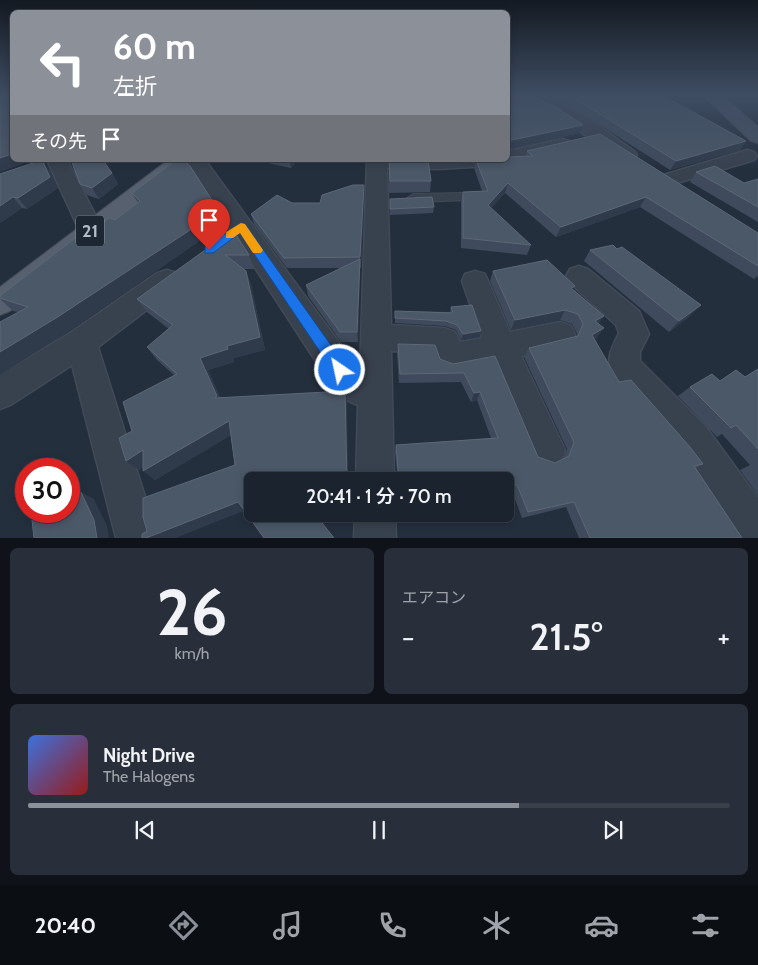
<!DOCTYPE html>
<html lang="ja">
<meta charset="utf-8">
<style>
body{margin:0;font-family:Cabin,"Noto Sans JP",sans-serif;background:#282f3a;color:#f1f3f6;height:100vh;display:flex;flex-direction:column;font-size:19px;white-space:nowrap}
*{box-sizing:border-box;margin:0}
p{font-size:16px;color:#a0a4aa}
.icon{flex:none;width:28px;height:28px;fill:none;stroke:currentColor;stroke-width:2;stroke-linecap:round;stroke-linejoin:round}
.map{position:relative;height:538px;overflow:hidden}
.panel{display:flex;flex-direction:column;gap:10px;padding:10px;background:#0f1319;flex:1}
.panel>*{flex:none}
.top-card{position:absolute;left:10px;top:10px;width:500px;height:152px;border-radius:8px;box-shadow:0 2px 8px #0003,0 0 0 1px #39404a;background:#8c9099;color:#fff;overflow:hidden}
.speed{position:absolute;left:15px;top:458px;display:flex;gap:10px;font-size:25px;font-weight:700;text-align:center}
.speed>*{display:grid;place-content:center;width:65px;height:65px;border-radius:50%;background:#1b232e;box-shadow:0 2px 8px #0003,0 0 0 1px #39404a;line-height:1}
.speed .limit{border:8px solid #d22;background:#fff;color:#111}
.pin{position:absolute;display:grid;place-items:center;width:42px;height:42px;color:#fff;margin:-51px -21px;border-radius:50% 50% 50% 0;rotate:-45deg;box-shadow:0 0 5px #0007}
.pin .icon{rotate:45deg}
.me{position:absolute;width:55px;margin:-28px;rotate:326deg;stroke-linejoin:round;filter:drop-shadow(0 0 4px #0008)}
.turn{display:flex;align-items:center;gap:18px;height:105px;padding:0 20px;font-size:22px}
.turn .icon{width:65px;height:65px;stroke-width:2.5}
.turn b{display:block;font-size:35px;line-height:42px}
.then{display:flex;align-items:center;height:48px;padding:0 20px;background:#0003;gap:10px;font-size:19px}
.big{font-size:38px;font-weight:600;line-height:1.1}
.panel .card{flex:1;display:flex;flex-direction:column;justify-content:center;gap:8px;min-width:0;padding:0 18px;border-radius:8px;background:#282f3a}
.panel .dial{align-items:center;gap:0}
.dial b{font-size:65px;line-height:1}
.song{display:flex;align-items:center;gap:15px}
.cover{width:60px;height:60px;border-radius:8px;background:linear-gradient(135deg,hsl(220 70% 55%),hsl(0 70% 35%))}
.played{height:5px;border-radius:2px;background:linear-gradient(90deg,#8c9099 70%,#39404a 70%)}
.keys{display:flex;justify-content:space-around;direction:ltr}
.heat{display:flex;justify-content:space-between;align-items:center;font-size:28px;direction:ltr}
.panel .tiles{flex:1;display:grid;gap:10px;grid-template-columns:1fr 1fr}
.card:last-child{grid-column:span 2}
.trip{position:absolute;left:244px;top:472px;width:270px;height:50px;border-radius:8px;background:#1b232e;box-shadow:0 2px 8px #0003,0 0 0 1px #39404a;font-weight:600;line-height:50px;text-align:center}
.tabs{display:flex;height:80px;justify-content:space-around;align-items:center;background:#0b0e12;color:#a0a4aa}
.tabs .icon{width:35px;height:35px}
.tabs .current{color:#8c9099}
.tabs b{font-size:22px;color:#f1f3f6}
.map>svg:first-child{display:block}
</style>
<div class="map">
<svg width="758" height="538" viewBox="0 0 758 538">
<rect width="100%" height="100%" fill="#242f3e"/>
<g fill="none" stroke-linecap="round" stroke-linejoin="round">
<defs>
<path id="lane" d="M 465,193 L 471,197 L 469,200 L 413,202 L 407,198 L 413,194 Z"/>
<g id="street">
<path d="M 519,95 C 560,91 601,129 634,151 L 637,155 L 634,159 L 620,159 L 556,115 L 521,98 Z"/>
<path d="M 562,139 L 569,141 L 572,145 L 569,149 L 508,163 L 500,160 L 508,160 L 508,151 Z"/>
<path d="M 747,150 L 754,152 L 757,156 L 754,160 L 667,186 L 660,184 L 656,180 L 660,176 Z"/>
<path d="M 47,160 L 67,160 L 103,230 L 100,236 L 91,238 L 82,236 Z"/>
<path d="M 185,160 L 205,160 L 360,371 L 367,160 L 497,160 L 494,164 L 487,166 L 439,169 L 387,168 L 391,325 L 444,328 L 455,332 L 460,342 L 482,338 L 462,281 L 465,274 L 475,271 L 485,274 L 510,332 L 560,322 L 571,326 L 575,335 L 571,344 L 521,356 L 565,450 L 560,463 L 547,468 L 534,463 L 492,363 L 451,372 L 440,368 L 434,353 L 391,351 L 394,481 L 356,481 L 358,405 L 339,397 Z"/>
<path d="M 579,266 L 588,269 L 639,311 L 649,334 L 640,352 L 640,361 L 706,427 L 758,498 L 758,538 L 737,538 L 680,453 L 613,376 C 605,360 611,349 619,333 L 616,325 L 570,283 L 566,276 L 570,269 Z"/>
<path d="M 167,270 L 177,273 L 180,280 L 177,287 L 98,347 L 158,538 L 116,538 L 72,365 L 12,404 L 0,409 L 0,375 L 70,333 L 157,273 Z"/>
<path d="M 355,514 L 395,514 L 396,538 L 354,538 Z"/>
</g>
<path id="secondary" d="M 703,95 L 722,95 L 758,127 L 758,143 L 751,141 Z"/>
<path id="primary" d="M 168,160 L 192,160 L 10,311 L 0,315 L 0,287 Z"/>
</defs>
<use href="#lane" stroke="#414a57" stroke-width="2"/>
<use href="#street" stroke="#414a57" stroke-width="3"/>
<use href="#secondary" stroke="#414a57" stroke-width="2"/>
<use href="#primary" stroke="#414a57" stroke-width="2"/>
<use href="#lane" fill="#38414e" fill-rule="evenodd"/>
<use href="#street" fill="#38414e" fill-rule="evenodd"/>
<use href="#secondary" fill="#465061" fill-rule="evenodd"/>
<use href="#primary" fill="#56606e" fill-rule="evenodd"/>
</g>
<g fill="#3f4b5c">
<path d="M 508,95 L 579,133 L 510,149 L 508,147 Z"/>
<path d="M 544,95 L 665,95 L 663,95 L 746,141 L 740,150 L 670,170 L 569,105 Z"/>
<path d="M 527,151 L 758,233 L 758,277 L 757,276 L 754,279 L 640,207 L 556,237 L 505,193 L 491,208 L 531,245 L 527,255 L 461,248 L 461,202 L 463,192 L 482,191 L 474,168 L 476,160 L 508,160 L 526,156 Z"/>
<path d="M 42,160 L 50,171 L 58,188 L 27,209 L 22,208 L 0,223 L 0,174 Z"/>
<path d="M 262,160 L 297,160 L 291,168 L 263,162 Z"/>
<path d="M 389,160 L 431,181 L 430,192 L 389,193 Z"/>
<path d="M 696,172 L 744,183 L 758,179 L 758,222 L 690,182 Z"/>
<path d="M 112,173 L 118,184 L 99,199 L 87,195 L 80,184 Z"/>
<path d="M 132,193 L 219,211 L 224,224 L 69,331 L 0,375 L 0,322 L 18,312 L 13,311 L 0,299 L 0,296 L 89,234 L 115,220 L 138,203 Z"/>
<path d="M 364,195 L 361,268 L 360,268 L 358,342 L 341,342 L 308,296 L 306,285 L 341,268 L 287,268 L 254,224 L 251,214 L 292,203 L 320,203 Z"/>
<path d="M 390,199 L 434,207 L 433,213 L 390,215 Z"/>
<path d="M 233,230 L 249,255 L 254,269 L 243,269 L 246,271 L 251,285 L 265,350 L 234,358 L 234,362 L 208,370 L 220,397 L 347,402 L 252,481 L 244,510 L 175,538 L 142,538 L 147,531 L 235,465 L 231,435 L 155,480 L 143,467 L 139,470 L 132,431 L 174,375 L 157,360 L 147,347 L 169,329 L 147,312 L 137,299 Z"/>
<path d="M 590,250 L 690,316 L 669,332 L 584,261 Z"/>
<path d="M 493,271 L 573,289 L 604,316 L 598,323 L 597,338 L 594,339 L 619,382 L 703,464 L 696,468 L 742,538 L 579,538 L 566,507 L 522,518 L 512,491 L 505,492 L 505,481 L 398,481 L 395,452 L 396,445 L 491,438 L 477,400 L 471,402 L 461,382 L 399,383 L 397,353 L 398,344 L 453,364 L 495,356 L 538,457 L 555,463 L 563,459 L 567,449 L 524,357 L 529,348 L 576,337 L 577,334 L 572,324 L 560,320 L 511,330 L 490,281 Z"/>
<path d="M 451,307 L 481,331 L 480,337 L 461,340 L 456,330 L 445,326 L 395,323 L 395,311 L 450,312 Z"/>
<path d="M 758,369 L 758,495 L 740,470 L 750,465 L 722,434 L 717,437 L 678,396 L 690,387 L 720,381 L 745,377 Z"/>
</g>
<g fill="#2f3b4b">
<path d="M 583,125 L 579,133 L 510,149 L 512,140 Z"/>
<path d="M 746,141 L 740,150 L 670,170 L 676,161 Z"/>
<path d="M 12,154 L 12,160 L 33,160 L 0,172 L 0,158 Z"/>
<path d="M 42,160 L 50,171 L 58,188 L 27,209 L 18,198 Z"/>
<path d="M 289,160 L 297,160 L 291,168 Z"/>
<path d="M 112,173 L 118,184 L 99,199 L 92,188 Z"/>
<path d="M 508,183 L 505,193 L 485,215 L 488,205 Z"/>
<path d="M 364,185 L 364,195 L 361,268 L 360,257 Z"/>
<path d="M 13,197 L 22,208 L 0,223 L 0,206 Z"/>
<path d="M 646,197 L 640,207 L 556,237 L 561,227 Z"/>
<path d="M 219,211 L 224,224 L 69,331 L 0,375 L 0,352 Z"/>
<path d="M 360,259 L 360,270 L 358,342 L 357,332 Z"/>
<path d="M 246,271 L 251,285 L 265,350 L 234,358 L 234,362 L 208,370 L 225,408 L 215,398 L 200,358 L 227,346 Z"/>
<path d="M 701,305 L 690,316 L 669,332 L 679,321 Z"/>
<path d="M 565,310 L 560,320 L 511,330 L 515,320 Z"/>
<path d="M 604,316 L 597,326 L 595,321 Z"/>
<path d="M 604,328 L 597,338 L 585,345 L 592,335 Z"/>
<path d="M 481,331 L 480,337 L 461,340 L 463,334 Z"/>
<path d="M 345,391 L 347,402 L 348,481 L 347,481 Z"/>
<path d="M 480,392 L 477,400 L 471,402 L 474,393 Z"/>
<path d="M 229,421 L 236,432 L 155,480 L 143,471 Z"/>
<path d="M 143,450 L 155,460 L 139,470 L 126,461 Z"/>
<path d="M 81,492 L 94,499 L 107,526 L 109,538 L 97,538 Z"/>
<path d="M 238,502 L 246,510 L 175,538 L 146,538 Z"/>
</g>
<g fill="#4b5868" stroke="#5c6777">
<path d="M 0,95 L 9,95 L 12,100 L 12,154 L 0,158 Z"/>
<path d="M 508,95 L 529,95 L 558,108 L 583,125 L 512,140 L 508,136 Z"/>
<path d="M 566,95 L 662,95 L 746,141 L 676,161 L 572,97 Z"/>
<path d="M 600,134 L 758,233 L 758,266 L 646,197 L 561,227 L 508,183 L 488,205 L 531,245 L 463,238 L 463,192 L 488,191 L 476,160 L 508,160 L 508,157 L 533,156 L 527,151 Z"/>
<path d="M 42,160 L 50,177 L 18,198 L 13,197 L 0,206 L 0,174 Z"/>
<path d="M 71,160 L 103,160 L 112,173 L 92,188 L 80,184 Z"/>
<path d="M 176,160 L 183,160 L 190,166 L 219,211 L 56,318 L 0,352 L 0,322 L 28,307 L 0,298 L 0,296 L 83,232 L 89,234 L 109,218 L 115,220 L 140,201 L 132,193 Z"/>
<path d="M 389,160 L 428,160 L 431,181 L 390,181 Z"/>
<path d="M 715,166 L 744,183 L 758,179 L 758,207 L 696,172 Z"/>
<path d="M 353,185 L 364,185 L 360,257 L 284,258 L 251,214 L 277,195 L 292,203 L 320,203 L 322,195 Z"/>
<path d="M 432,197 L 434,207 L 390,209 L 390,199 Z"/>
<path d="M 233,230 L 249,255 L 225,255 L 246,271 L 260,337 L 227,346 L 228,349 L 200,358 L 217,396 L 215,398 L 345,391 L 347,481 L 252,481 L 252,514 L 315,514 L 334,538 L 264,538 L 238,502 L 146,538 L 142,538 L 142,534 L 147,531 L 143,517 L 143,498 L 235,465 L 229,421 L 143,471 L 143,450 L 126,461 L 119,438 L 132,431 L 123,402 L 177,374 L 147,347 L 173,325 L 137,299 Z"/>
<path d="M 613,245 L 617,249 L 622,247 L 701,305 L 679,321 L 590,250 Z"/>
<path d="M 360,259 L 357,332 L 340,332 L 306,285 Z"/>
<path d="M 547,260 L 575,286 L 571,288 L 604,316 L 595,321 L 604,328 L 592,335 L 619,382 L 631,380 L 690,447 L 703,464 L 694,466 L 742,538 L 590,538 L 574,502 L 528,512 L 517,485 L 505,486 L 505,481 L 399,481 L 396,445 L 498,438 L 480,392 L 474,393 L 464,373 L 400,374 L 398,344 L 435,345 L 440,359 L 453,364 L 495,356 L 538,457 L 555,463 L 569,456 L 574,442 L 529,348 L 578,336 L 583,324 L 578,314 L 565,310 L 515,320 L 493,271 Z"/>
<path d="M 472,305 L 481,331 L 463,334 L 457,325 L 446,321 L 395,318 L 395,311 L 453,313 L 451,307 Z"/>
<path d="M 758,369 L 758,449 L 736,425 L 731,428 L 690,387 L 712,374 L 720,381 L 736,370 L 745,377 Z"/>
<path d="M 81,492 L 94,520 L 97,538 L 34,538 L 32,520 L 47,511 L 69,511 L 69,499 Z"/>
</g>
<linearGradient id="sky" x2="0" y2="1"><stop stop-color="#141a22"/><stop offset="0.56" stop-color="#3f4d63"/><stop offset="1" stop-color="#3f4d63" stop-opacity="0"/></linearGradient>
<rect width="758" height="170" fill="url(#sky)"/>
<path fill="#1a73e8" stroke="#114b97" d="M 241,223 L 245,224 L 345,365 L 347,370 L 345,374 L 340,376 L 335,374 L 240,233 L 213,253 L 205,253 L 205,247 Z"/>
<path fill="#f59e0b" d="M 241,223 L 245,224 L 263,250 L 261,253 L 253,253 L 240,233 L 233,238 L 226,238 L 226,232 Z"/>
<g text-anchor="middle" stroke-width="5" stroke-linejoin="round" paint-order="stroke">
<rect fill="#1d2633" stroke="#878f9c" stroke-width="1" x="76" y="215.5" width="28" height="31" rx="4"/>
<g font-size="18" font-weight="bold" fill="#b4bcc9">
<text x="90" y="237">21</text>
</g>
</g>
</svg>
<div class="speed"><div class="limit">30</div></div>
<div class="pin" style="left:209px;top:250px;background:#d93025"><svg class="icon" aria-label="arrive" viewBox="0 0 24 24"><path d="M6 21V4h12l-3 4 3 4H6"/></svg></div>
<svg class="me" style="left:340px;top:370px" viewBox="-20 -20 40 40"><circle r="17" fill="#1a73e8" stroke="#fff" stroke-width="3"/><path d="M0-11L8 9 0 5-8 9z" fill="#fff"/></svg>
<div class="trip">20:41 · 1 分 · 70 m</div>
<div class="top-card">
<div class="turn"><svg class="icon" aria-label="left" viewBox="0 0 24 24"><path d="M17 20v-9H6M10 6l-5 5 5 5"/></svg><div><b>60 m</b>左折</div></div>
<div class="then">その先<svg class="icon" aria-label="arrive" viewBox="0 0 24 24"><path d="M6 21V4h12l-3 4 3 4H6"/></svg></div>
</div>
</div>
<section class="panel">
<div class="tiles">
<div class="card dial"><b>26</b><p>km/h</p></div>
<div class="card"><p>エアコン</p>
<div class="heat"><a>−</a><b class="big">21.5°</b><a>+</a></div>
</div>
<div class="card">
<div class="song"><i class="cover"></i><div><b>Night Drive</b><p>The Halogens</p></div></div>
<div class="played"></div>
<div class="keys"><svg class="icon" aria-label="previous" viewBox="0 0 24 24"><path d="M18 5L8 12l10 7zM5 5v14"/></svg><svg class="icon" aria-label="pause" viewBox="0 0 24 24"><path d="M8 5v14M16 5v14"/></svg><svg class="icon" aria-label="next" viewBox="0 0 24 24"><path d="M6 5l10 7-10 7zM19 5v14"/></svg></div>
</div>
</div>
</section>
<nav class="tabs">
<b>20:40</b>
<svg class="icon current" aria-label="directions" viewBox="0 0 24 24"><path d="M12 3l9 9-9 9-9-9zM9 14v-3h6M13 9l2 2-2 2"/></svg>
<svg class="icon" aria-label="music" viewBox="0 0 24 24"><path d="M9 18V5l10-2v13"/><circle cx="6" cy="18" r="3"/><circle cx="16" cy="16" r="3"/></svg>
<svg class="icon" aria-label="phone" viewBox="0 0 24 24"><path d="M5 4h4l2 5-3 2q2 4 5 5l2-3 5 2v4C11 20 4 13 5 4z"/></svg>
<svg class="icon" aria-label="climate" viewBox="0 0 24 24"><path d="M12 3v18M4 7l16 10M4 17L20 7"/></svg>
<svg class="icon" aria-label="car" viewBox="0 0 24 24"><path d="M5 17H2v-5l4-1 3-4h7l3 4 3 1v5h-3M9 17h6M6 11h13"/><circle cx="7" cy="17" r="2"/><circle cx="17" cy="17" r="2"/></svg>
<svg class="icon" aria-label="filters" viewBox="0 0 24 24"><path d="M4 7h16M4 17h16"/><circle cx="9" cy="7" r="2"/><circle cx="15" cy="17" r="2"/></svg>
</nav>
